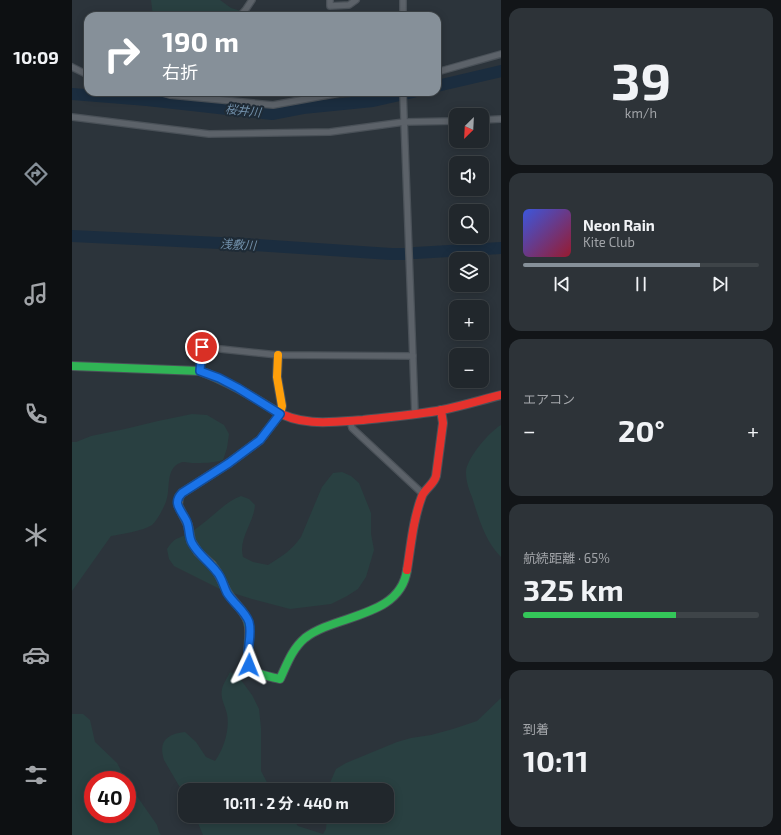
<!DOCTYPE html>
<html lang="ja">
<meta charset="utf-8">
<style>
body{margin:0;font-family:"Exo 2","Noto Sans JP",sans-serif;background:#2d3338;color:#f1f3f6;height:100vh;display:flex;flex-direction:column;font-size:15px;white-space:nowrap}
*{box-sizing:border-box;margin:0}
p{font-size:13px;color:#a2a5a9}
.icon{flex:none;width:22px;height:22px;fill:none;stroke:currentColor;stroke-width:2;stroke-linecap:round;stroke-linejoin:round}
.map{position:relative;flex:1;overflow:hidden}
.drawer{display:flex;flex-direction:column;gap:8px;padding:8px;background:#121518;width:280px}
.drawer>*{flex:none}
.top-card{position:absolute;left:12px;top:12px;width:357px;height:84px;border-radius:12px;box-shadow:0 2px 10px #0003,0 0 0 1px #3e4448;background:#869099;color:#fff;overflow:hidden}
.needle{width:26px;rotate:204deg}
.tools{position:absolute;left:377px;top:108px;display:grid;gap:8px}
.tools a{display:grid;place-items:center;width:40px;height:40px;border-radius:8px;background:#21272c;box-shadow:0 2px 10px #0003,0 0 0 1px #3e4448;font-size:20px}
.speed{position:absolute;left:12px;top:771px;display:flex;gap:8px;font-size:20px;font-weight:700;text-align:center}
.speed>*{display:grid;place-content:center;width:52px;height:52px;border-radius:50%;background:#21272c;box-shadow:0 2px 10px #0003,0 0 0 1px #3e4448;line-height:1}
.speed .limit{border:6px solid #d22;background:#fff;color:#111}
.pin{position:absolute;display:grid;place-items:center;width:34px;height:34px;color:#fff;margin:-17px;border:2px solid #fff;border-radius:50%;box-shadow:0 1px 4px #0007}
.me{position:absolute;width:44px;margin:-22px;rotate:2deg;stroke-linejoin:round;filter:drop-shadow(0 0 3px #0008)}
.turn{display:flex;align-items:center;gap:14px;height:84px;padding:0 12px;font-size:18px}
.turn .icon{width:52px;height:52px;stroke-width:2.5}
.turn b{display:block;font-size:28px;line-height:34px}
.big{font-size:30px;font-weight:700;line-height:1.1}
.drawer .widget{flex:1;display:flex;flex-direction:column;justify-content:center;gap:6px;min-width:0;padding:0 14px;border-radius:12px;background:#2d3338}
.drawer .dial{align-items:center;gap:0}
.dial b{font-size:52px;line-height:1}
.song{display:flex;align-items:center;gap:12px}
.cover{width:48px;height:48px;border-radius:6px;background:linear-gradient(135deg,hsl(230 70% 55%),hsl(350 70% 35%))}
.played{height:4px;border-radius:2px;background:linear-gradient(90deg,#869099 75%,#3e4448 75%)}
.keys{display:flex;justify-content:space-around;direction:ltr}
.heat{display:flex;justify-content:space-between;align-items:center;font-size:22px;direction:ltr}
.charge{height:6px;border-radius:3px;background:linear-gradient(90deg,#34c759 65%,#3e4448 0)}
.trip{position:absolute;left:106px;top:783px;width:216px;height:40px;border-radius:12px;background:#21272c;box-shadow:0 2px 10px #0003,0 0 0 1px #3e4448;font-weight:700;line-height:40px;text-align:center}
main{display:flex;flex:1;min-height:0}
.menu{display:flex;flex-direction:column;width:72px;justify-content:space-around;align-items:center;background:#0d1012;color:#a2a5a9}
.menu .icon{width:28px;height:28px}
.menu .current{color:#869099}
.menu b{font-size:18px;color:#f1f3f6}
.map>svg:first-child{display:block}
</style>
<main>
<nav class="menu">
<b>10:09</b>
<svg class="icon current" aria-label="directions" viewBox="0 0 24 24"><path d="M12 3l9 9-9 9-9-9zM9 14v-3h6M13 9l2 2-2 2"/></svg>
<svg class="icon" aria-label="music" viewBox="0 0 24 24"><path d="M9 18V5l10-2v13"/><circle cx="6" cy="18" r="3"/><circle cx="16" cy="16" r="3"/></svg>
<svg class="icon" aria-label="phone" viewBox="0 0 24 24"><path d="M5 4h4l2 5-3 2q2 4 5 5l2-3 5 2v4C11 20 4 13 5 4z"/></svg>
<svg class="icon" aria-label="climate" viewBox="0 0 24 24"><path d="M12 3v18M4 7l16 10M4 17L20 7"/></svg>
<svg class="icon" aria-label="car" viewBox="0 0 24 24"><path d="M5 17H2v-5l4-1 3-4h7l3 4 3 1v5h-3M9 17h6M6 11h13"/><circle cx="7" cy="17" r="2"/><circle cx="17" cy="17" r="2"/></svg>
<svg class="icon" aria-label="filters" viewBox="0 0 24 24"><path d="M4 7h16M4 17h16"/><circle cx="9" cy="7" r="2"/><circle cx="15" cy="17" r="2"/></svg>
</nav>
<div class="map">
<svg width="429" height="835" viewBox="0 0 429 835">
<rect width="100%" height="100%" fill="#2c343b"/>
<g fill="#294041">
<path d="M 79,0 L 148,0 L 159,8 L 185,16 L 81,16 Z"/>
<path d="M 120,414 L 135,415 L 152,425 L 157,434 L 155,448 L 151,460 C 141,463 131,463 120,463 C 117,463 111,461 108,463 C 94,468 98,488 95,498 C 94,504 85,521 80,525 C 71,531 50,534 39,536 L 0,591 L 0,442 L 4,442 L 19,436 L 53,429 L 86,421 Z"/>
<path d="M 429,425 L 429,557 C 413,541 407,519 400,497 C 397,490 394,481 394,473 C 393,460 418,431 429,425 Z"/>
<path d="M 270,472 L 279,476 L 287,483 L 299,513 L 299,534 L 302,550 L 294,577 L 286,589 L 275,596 L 259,604 L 218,609 L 180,599 L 148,589 L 102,566 L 97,559 L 95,549 C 103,537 104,540 115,534 C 135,524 150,503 169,496 L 177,499 L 183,505 C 182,523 166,538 171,557 L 181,562 L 196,565 C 209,557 220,550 229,537 L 250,487 L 261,473 Z"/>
<path d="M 158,672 L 166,676 L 180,695 L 187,709 L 189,728 L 189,771 L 199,790 L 113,790 L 113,796 L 92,760 C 86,741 95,734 113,732 L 124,742 L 134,757 L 143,761 C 152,749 158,729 155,714 C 153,705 148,698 150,689 C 151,684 156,677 158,672 Z"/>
<path d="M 429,698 L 429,835 L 131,835 L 123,816 L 218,816 L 226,826 L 251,834 L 254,829 L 255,816 L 315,816 L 315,790 L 255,790 L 264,769 L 274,763 L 325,742 L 339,738 L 359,735 L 381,729 L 405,721 Z"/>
<path d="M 0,714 L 11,714 L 18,720 L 23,742 L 45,763 L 54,780 L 21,780 L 21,814 L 55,814 L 55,782 L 85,825 L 87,832 L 89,835 L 0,835 Z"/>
</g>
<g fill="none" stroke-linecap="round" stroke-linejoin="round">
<g stroke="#1b2d3f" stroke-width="12">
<path d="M 365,86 L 429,71"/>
<path d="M 0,94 L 75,100 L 200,114 L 231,108 L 301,101 L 341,92"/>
<path d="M 0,236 L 169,244 L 319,254 L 333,254"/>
<path d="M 343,253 L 429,248"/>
</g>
<defs>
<g id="street">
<path d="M 258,0 L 258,6 L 277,5 L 284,0"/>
<path d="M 168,16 L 174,9 L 180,0"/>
<path d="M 331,16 L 331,0"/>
<path d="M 0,67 L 16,75"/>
<path d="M 365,72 L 429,54"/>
<path d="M 87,92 L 98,95 L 201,105 L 273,92"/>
<path d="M 331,92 L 343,414"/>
<path d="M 0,117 L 137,134 L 258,132 L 332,122 L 384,121"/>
<path d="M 410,120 L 429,119"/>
<path d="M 128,371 L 130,347 L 206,355 L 341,356"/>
<path d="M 278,421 L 280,428 L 351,494"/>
</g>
<g id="fast">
<path d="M 0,366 L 128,371 C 155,381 178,395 202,410"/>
<path d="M 140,565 C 149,575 150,584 157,595 C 163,604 173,611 176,622 C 181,637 169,664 184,672 C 191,676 200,677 208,679 C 215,664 220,649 233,638 C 264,614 328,618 335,570"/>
</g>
<path id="slow" d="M 140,565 L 126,552 L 119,541 L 116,525 L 106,505 L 107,497 L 110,493 L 157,463 L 188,440 L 208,414 L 210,406 L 205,377 L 206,355"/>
<g id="jam">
<path d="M 202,410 C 229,427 261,422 291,420 C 317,417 344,415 370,410 C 390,406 409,400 429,395"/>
<path d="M 335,570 C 339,545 341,520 350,496 C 353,489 362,484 364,476 L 371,423 L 369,410"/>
</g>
</defs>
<use href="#street" stroke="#4a5158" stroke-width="8"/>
<use href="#fast" stroke="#4a5158" stroke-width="10"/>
<use href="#slow" stroke="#4a5158" stroke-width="10"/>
<use href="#jam" stroke="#4a5158" stroke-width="10"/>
<use href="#street" stroke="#5c6269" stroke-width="5.5"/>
<use href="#fast" stroke="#30b455" stroke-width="8"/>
<use href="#slow" stroke="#ff9f0a" stroke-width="8"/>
<use href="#jam" stroke="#e5322d" stroke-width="8"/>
</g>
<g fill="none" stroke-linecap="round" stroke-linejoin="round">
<defs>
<path id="route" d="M 130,347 L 128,371 L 147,378 L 166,388 L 208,414 L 188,440 L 157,463 L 110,493 C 100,503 109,510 114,520 C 118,527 116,536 120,543 C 126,554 137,562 144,571 C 150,577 151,585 155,593 C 161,603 173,611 177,622 C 181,637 173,651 177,665"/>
</defs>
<use href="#route" stroke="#114b97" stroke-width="10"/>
<use href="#route" stroke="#1a73e8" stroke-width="7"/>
</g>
<g text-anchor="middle" stroke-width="4" stroke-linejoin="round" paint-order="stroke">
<g font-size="12" font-style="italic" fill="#718fa9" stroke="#1f2b36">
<text transform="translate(171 111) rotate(6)" y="4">桜井川</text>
<text transform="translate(166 245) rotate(3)" y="4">浅敷川</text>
</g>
</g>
</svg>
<div class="tools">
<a><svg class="needle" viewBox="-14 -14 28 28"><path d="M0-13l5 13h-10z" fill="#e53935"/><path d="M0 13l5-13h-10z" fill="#a2a5a9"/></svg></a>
<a><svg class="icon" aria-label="sound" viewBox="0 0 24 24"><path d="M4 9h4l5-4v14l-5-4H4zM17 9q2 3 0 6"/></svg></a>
<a><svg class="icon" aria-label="search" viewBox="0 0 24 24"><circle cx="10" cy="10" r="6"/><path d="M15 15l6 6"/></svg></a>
<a><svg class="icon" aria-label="layers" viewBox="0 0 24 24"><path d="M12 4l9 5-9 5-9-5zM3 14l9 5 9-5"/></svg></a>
<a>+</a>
<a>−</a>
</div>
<div class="speed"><div class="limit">40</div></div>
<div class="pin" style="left:130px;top:347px;background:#d93025"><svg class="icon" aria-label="arrive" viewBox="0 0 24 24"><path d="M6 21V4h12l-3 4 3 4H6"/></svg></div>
<svg class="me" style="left:177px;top:665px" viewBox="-20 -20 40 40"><path d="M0-17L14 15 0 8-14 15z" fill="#1a73e8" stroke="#fff" stroke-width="4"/></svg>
<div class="trip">10:11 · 2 分 · 440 m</div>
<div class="top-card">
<div class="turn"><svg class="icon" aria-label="right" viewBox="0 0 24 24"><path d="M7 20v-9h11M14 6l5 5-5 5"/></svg><div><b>190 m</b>右折</div></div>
</div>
</div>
<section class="drawer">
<div class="widget dial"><b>39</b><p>km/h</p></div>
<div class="widget">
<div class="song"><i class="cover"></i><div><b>Neon Rain</b><p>Kite Club</p></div></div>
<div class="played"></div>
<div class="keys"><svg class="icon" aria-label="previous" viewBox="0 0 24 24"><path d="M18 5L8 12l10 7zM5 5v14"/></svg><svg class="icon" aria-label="pause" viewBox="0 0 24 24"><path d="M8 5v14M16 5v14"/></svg><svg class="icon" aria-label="next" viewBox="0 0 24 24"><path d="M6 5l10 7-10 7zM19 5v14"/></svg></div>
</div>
<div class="widget"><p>エアコン</p>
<div class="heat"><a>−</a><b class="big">20°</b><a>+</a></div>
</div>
<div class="widget"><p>航続距離 · 65%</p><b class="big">325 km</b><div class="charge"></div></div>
<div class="widget"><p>到着</p><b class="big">10:11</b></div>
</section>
</main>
